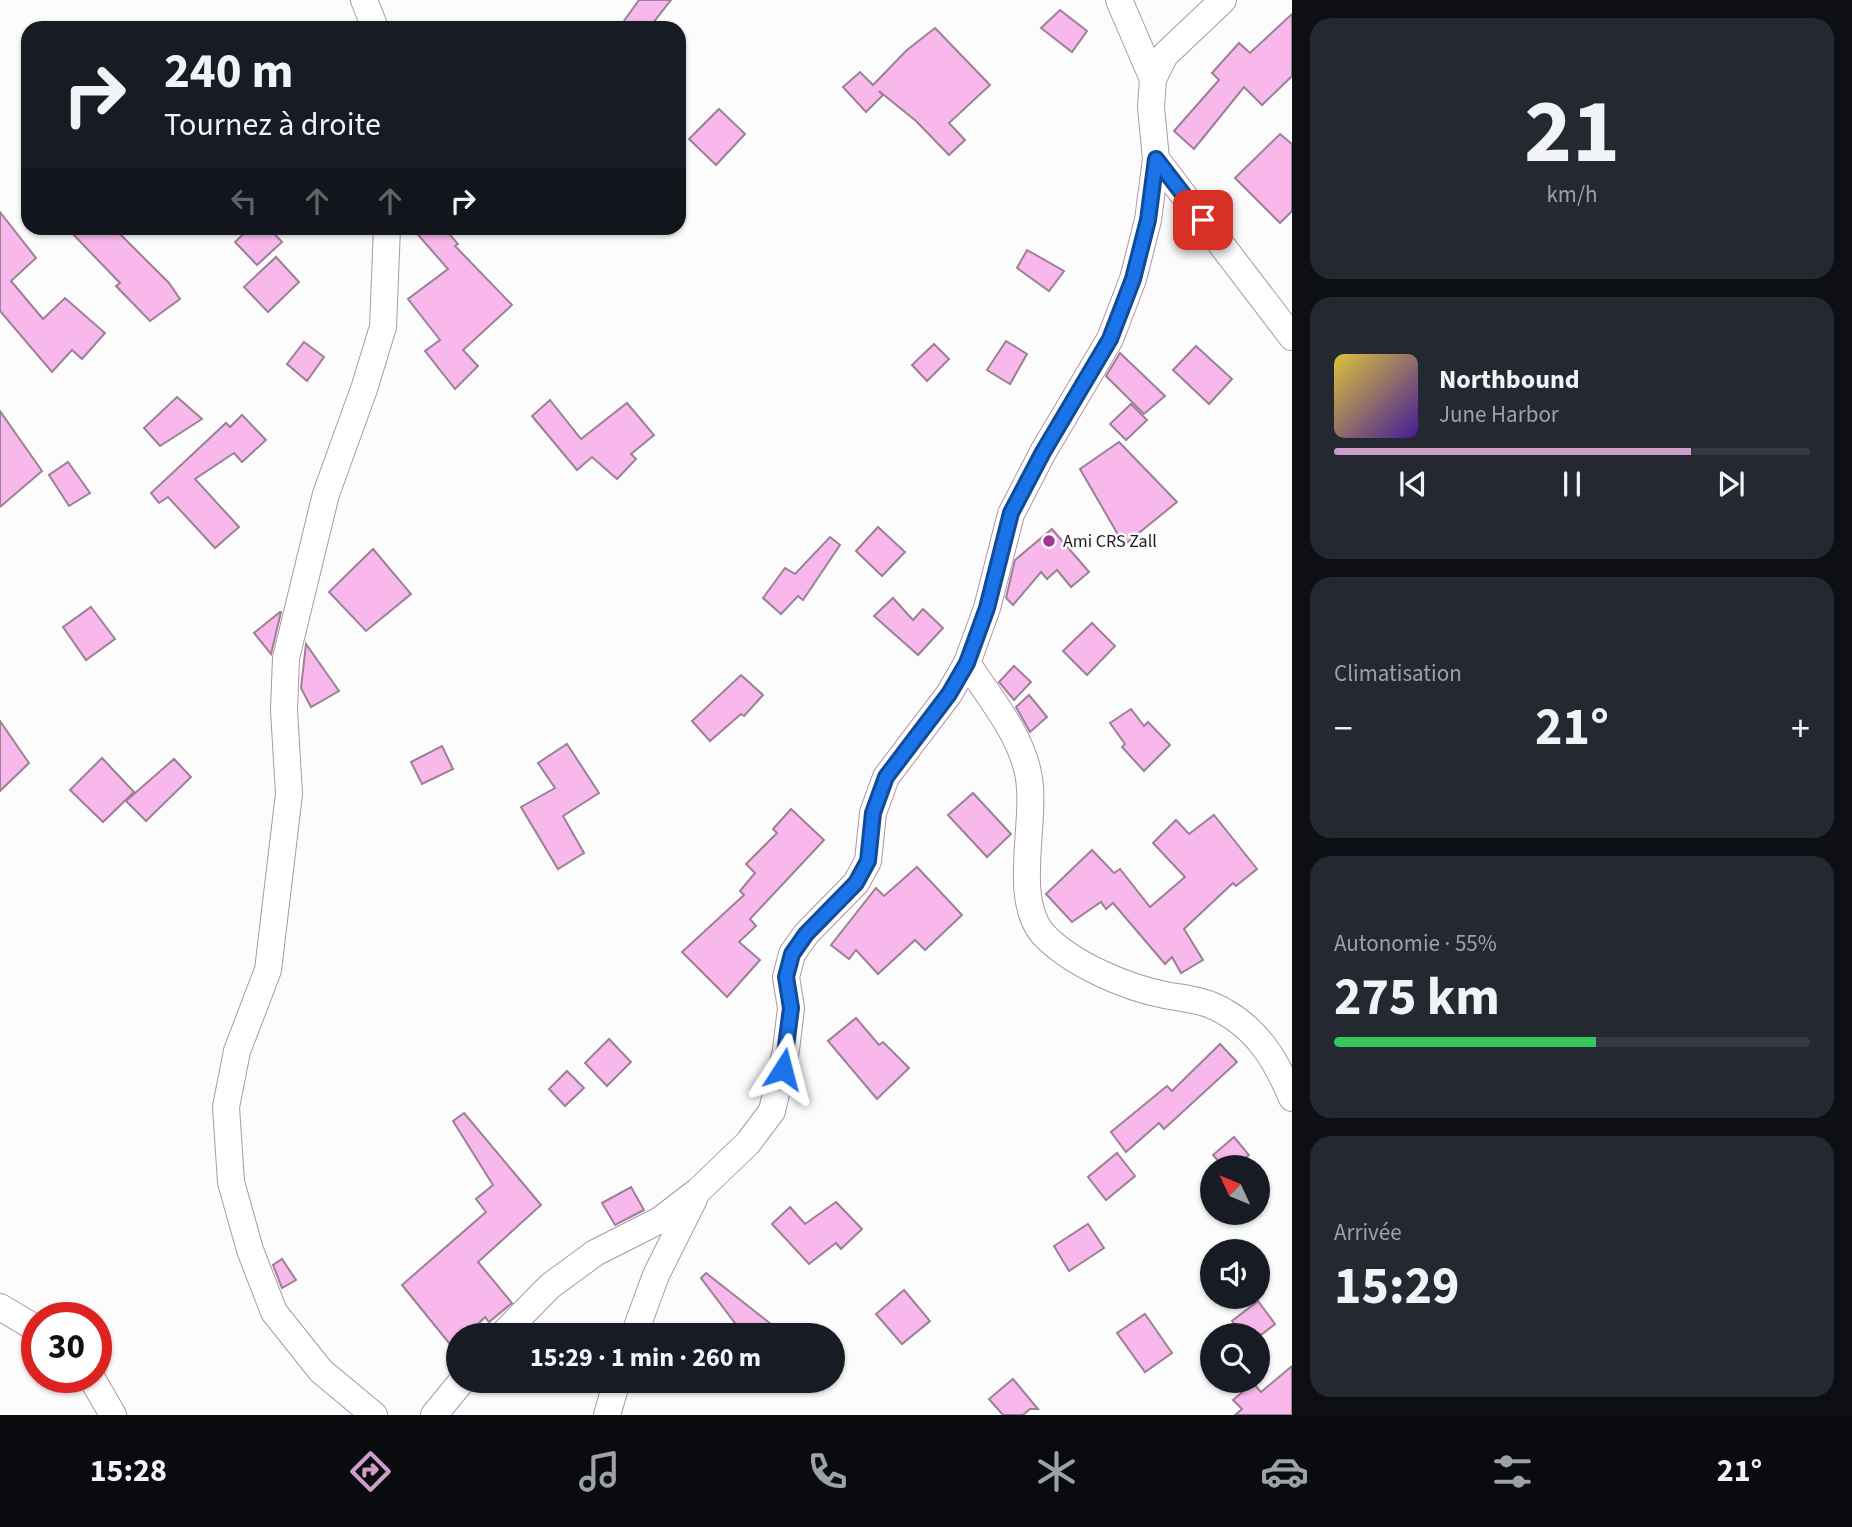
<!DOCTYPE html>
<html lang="fr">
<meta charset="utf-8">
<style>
body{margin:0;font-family:"Source Sans 3",sans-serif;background:#242831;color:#f1f3f6;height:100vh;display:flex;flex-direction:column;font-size:26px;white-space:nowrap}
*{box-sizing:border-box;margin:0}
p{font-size:23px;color:#9ea1a6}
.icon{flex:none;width:38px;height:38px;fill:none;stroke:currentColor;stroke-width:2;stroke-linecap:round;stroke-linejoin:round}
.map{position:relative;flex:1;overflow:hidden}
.panel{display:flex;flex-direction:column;gap:18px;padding:18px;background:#0d0f14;width:560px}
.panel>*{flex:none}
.hud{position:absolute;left:21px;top:21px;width:665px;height:214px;border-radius:21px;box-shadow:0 2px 5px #0004;background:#171b24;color:#f1f3f6;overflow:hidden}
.needle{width:46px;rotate:314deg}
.buttons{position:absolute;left:1200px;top:1155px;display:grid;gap:14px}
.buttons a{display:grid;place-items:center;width:70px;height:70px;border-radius:50%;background:#171b24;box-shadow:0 2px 5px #0004;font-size:35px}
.speed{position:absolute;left:21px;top:1302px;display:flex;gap:14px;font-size:35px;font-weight:700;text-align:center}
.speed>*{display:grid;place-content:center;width:91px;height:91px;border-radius:50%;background:#171b24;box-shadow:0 2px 5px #0004;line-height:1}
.speed .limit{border:10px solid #d22;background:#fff;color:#111}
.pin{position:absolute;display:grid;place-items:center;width:60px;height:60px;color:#fff;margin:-30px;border-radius:14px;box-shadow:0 4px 10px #0006}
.me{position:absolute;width:77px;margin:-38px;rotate:9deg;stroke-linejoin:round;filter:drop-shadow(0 0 5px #0008)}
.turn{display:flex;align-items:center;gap:24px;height:147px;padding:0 28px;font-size:32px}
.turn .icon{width:91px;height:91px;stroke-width:2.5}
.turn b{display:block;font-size:49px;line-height:60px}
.lanes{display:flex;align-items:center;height:66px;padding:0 28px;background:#0003;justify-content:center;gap:35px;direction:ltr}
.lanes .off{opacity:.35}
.big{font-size:52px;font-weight:700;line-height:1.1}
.panel .widget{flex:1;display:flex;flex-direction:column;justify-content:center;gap:10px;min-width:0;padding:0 24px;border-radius:21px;background:#242831}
.panel .dial{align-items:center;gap:0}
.dial b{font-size:91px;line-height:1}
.song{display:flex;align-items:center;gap:21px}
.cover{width:84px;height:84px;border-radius:10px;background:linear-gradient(135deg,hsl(50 70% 55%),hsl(260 70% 35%))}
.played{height:7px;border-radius:4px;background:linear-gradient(90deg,#ce9eca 75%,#363941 75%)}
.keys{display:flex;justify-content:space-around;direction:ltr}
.heat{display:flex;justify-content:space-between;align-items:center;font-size:38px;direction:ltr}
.charge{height:10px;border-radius:5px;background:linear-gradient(90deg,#34c759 55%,#363941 0)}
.trip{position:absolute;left:446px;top:1323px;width:399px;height:70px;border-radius:35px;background:#171b24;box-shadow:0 2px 5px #0004;font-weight:700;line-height:70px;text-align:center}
.tabs{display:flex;height:112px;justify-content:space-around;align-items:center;background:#090b0e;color:#9ea1a6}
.tabs .icon{width:49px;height:49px}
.tabs .current{color:#ce9eca}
.tabs b{font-size:32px;color:#f1f3f6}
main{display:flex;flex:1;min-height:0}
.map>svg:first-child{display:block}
</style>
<main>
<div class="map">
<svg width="1292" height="1415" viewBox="0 0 1292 1415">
<rect width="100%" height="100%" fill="#fcfcfc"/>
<g fill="#f8b8eb" stroke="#9b8195" stroke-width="2">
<path d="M 639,0 L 671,0 L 649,28 L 619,28 Z"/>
<path d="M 1060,10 L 1087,31 L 1072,52 L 1041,28 Z"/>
<path d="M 1292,14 L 1292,76 L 1262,105 L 1244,87 L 1194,149 L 1174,131 L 1219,80 L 1212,73 L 1239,43 L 1250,53 Z"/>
<path d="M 935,28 L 990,85 L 949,123 L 965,140 L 949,155 L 916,121 L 879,91 L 883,95 L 866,112 L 843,87 L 860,72 L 873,85 L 907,50 Z"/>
<path d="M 719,109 L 745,134 L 716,165 L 689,139 Z"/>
<path d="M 1280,134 L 1292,144 L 1292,211 L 1280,223 L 1235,178 Z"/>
<path d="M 0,212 L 36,258 L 11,281 L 43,319 L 65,298 L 105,333 L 82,359 L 72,350 L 52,372 L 0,311 Z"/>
<path d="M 67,228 L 114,228 L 169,283 L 180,299 L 150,321 L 116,286 L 120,283 Z"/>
<path d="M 250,228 L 269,228 L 282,242 L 257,265 L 235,242 Z"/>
<path d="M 412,228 L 444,228 L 458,244 L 455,246 L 512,305 L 463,350 L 478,366 L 455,389 L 425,351 L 440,340 L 408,299 L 448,269 Z"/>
<path d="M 1027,250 L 1064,271 L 1049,291 L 1017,268 Z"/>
<path d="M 276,257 L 299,282 L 268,312 L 244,287 Z"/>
<path d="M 1006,341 L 1027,354 L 1010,384 L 987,370 Z"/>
<path d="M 304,342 L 324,357 L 307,381 L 287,364 Z"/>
<path d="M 934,344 L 949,359 L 927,381 L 912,365 Z"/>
<path d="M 1196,346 L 1232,379 L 1209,404 L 1173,370 Z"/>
<path d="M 1120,353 L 1165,396 L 1144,414 L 1106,376 Z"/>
<path d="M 177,397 L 202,419 L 160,446 L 144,428 Z"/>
<path d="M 550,400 L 581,439 L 627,403 L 654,435 L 631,454 L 636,459 L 617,479 L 592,457 L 577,470 L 532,416 Z"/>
<path d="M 1131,404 L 1147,420 L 1126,440 L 1110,424 Z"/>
<path d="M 0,411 L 42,471 L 0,507 Z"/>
<path d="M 242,415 L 266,440 L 242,462 L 234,453 L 195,479 L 239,527 L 215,548 L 168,497 L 159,503 L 151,493 L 226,423 L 230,427 Z"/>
<path d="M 1119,442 L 1177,502 L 1124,545 L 1080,469 Z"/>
<path d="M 68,462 L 90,493 L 69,506 L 49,475 Z"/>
<path d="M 878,527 L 905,552 L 882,576 L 856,551 Z"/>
<path d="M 1052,529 L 1089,572 L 1071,587 L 1057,570 L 1047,579 L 1041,572 L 1013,605 L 1006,598 L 1015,560 Z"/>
<path d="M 830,537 L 840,545 L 803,600 L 798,596 L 781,614 L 763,598 L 785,568 L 795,574 Z"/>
<path d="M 373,549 L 411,594 L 366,631 L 329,592 Z"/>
<path d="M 893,598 L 913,620 L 923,609 L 943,628 L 918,655 L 874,616 Z"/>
<path d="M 91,607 L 115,639 L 86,660 L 63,627 Z"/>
<path d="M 280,612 L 281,612 L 271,654 L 254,633 Z"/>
<path d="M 1092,623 L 1115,646 L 1087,675 L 1063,651 Z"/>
<path d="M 306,644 L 339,691 L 311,707 L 301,688 Z"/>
<path d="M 1014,666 L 1031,682 L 1014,700 L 999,682 Z"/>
<path d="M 741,675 L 763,695 L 744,716 L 741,714 L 710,741 L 692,721 Z"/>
<path d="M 1029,695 L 1047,717 L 1030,732 L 1016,707 Z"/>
<path d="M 1131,709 L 1144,726 L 1148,722 L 1170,745 L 1144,771 L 1122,747 L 1125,744 L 1110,723 Z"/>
<path d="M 0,721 L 29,763 L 0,791 Z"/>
<path d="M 567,744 L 599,793 L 563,816 L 584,853 L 558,869 L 521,807 L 555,788 L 538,763 Z"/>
<path d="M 442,746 L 453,769 L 422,784 L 411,762 Z"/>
<path d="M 102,758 L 134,792 L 103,822 L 70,790 Z"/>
<path d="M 174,759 L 191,777 L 146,821 L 126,801 Z"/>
<path d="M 973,793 L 1011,834 L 987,857 L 948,815 Z"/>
<path d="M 791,809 L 824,840 L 750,919 L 756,926 L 739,942 L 760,960 L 727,997 L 682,952 L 744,895 L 740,891 L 755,873 L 746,864 L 777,833 L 773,829 Z"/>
<path d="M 1214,815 L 1257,869 L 1236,886 L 1233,883 L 1184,929 L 1203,960 L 1181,973 L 1172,957 L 1165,964 L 1113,903 L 1106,909 L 1101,902 L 1072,922 L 1046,894 L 1092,850 L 1114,873 L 1120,869 L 1150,907 L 1185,877 L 1153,843 L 1176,820 L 1189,834 Z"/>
<path d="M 917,867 L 962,915 L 925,950 L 915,940 L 878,974 L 856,950 L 849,959 L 831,945 L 876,888 L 884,896 Z"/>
<path d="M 856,1018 L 879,1045 L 883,1042 L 909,1068 L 877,1099 L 828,1041 Z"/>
<path d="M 609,1039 L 631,1062 L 607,1086 L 585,1063 Z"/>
<path d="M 1220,1044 L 1237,1062 L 1164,1129 L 1159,1123 L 1126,1152 L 1111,1132 L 1167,1086 L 1172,1091 Z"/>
<path d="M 567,1071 L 584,1088 L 565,1106 L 549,1089 Z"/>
<path d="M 464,1113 L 541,1205 L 478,1262 L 512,1303 L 489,1322 L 485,1317 L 467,1335 L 458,1335 L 458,1343 L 453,1348 L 402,1285 L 486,1212 L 476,1199 L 493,1185 L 453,1121 Z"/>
<path d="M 1234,1137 L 1249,1155 L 1234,1167 L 1224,1167 L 1213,1155 Z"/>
<path d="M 1117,1153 L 1135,1176 L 1106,1200 L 1088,1177 Z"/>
<path d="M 631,1187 L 644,1210 L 615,1225 L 602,1203 Z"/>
<path d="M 836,1202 L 862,1229 L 841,1249 L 836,1243 L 809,1264 L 772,1224 L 790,1207 L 805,1224 Z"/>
<path d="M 1088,1224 L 1104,1248 L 1069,1271 L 1054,1246 Z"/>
<path d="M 282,1259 L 296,1280 L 282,1288 L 273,1265 Z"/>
<path d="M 706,1273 L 785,1335 L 744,1335 L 701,1278 Z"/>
<path d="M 904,1290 L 930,1321 L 902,1344 L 876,1314 Z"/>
<path d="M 1258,1301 L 1275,1324 L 1261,1335 L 1243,1335 L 1232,1321 Z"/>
<path d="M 1145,1314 L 1172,1353 L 1145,1372 L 1117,1333 Z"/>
<path d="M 1292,1366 L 1292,1415 L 1235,1415 L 1242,1409 L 1233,1400 L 1253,1383 L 1261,1392 Z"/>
<path d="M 1013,1379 L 1038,1409 L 1030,1409 L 1023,1415 L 1003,1415 L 989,1399 Z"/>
</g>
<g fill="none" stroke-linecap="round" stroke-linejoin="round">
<defs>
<g id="street">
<path d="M 364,0 L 375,28"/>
<path d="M 1119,0 L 1153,79"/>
<path d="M 1156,159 L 1292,337"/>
<path d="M 967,663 C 989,697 1020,733 1028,773 C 1038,819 1011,897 1043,934 C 1071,964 1125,987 1165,995 C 1186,999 1206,1000 1225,1012 C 1260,1032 1277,1063 1292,1098"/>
<path d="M 0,1307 L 37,1329"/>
<path d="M 502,1335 L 550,1286 L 595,1253 L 660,1220 L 698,1191 L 748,1143 L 772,1111 L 786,1050 L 791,1008 L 786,977 L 792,954 L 806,934 L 856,883 L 868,861 L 873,813 L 886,777 L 949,694 L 967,663 L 987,608 L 1011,514 L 1043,452 L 1110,339 L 1133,279 L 1148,220 L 1156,159 L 1151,107 L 1153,79 L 1165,55 L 1223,0"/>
<path d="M 634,1335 L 656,1275 L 694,1199"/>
<path d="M 91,1377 L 113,1415"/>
<path d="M 374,1415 L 321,1371 L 274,1312 L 250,1250 L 231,1182 L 226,1107 L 237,1051 L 268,970 L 289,794 L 284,710 L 286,658 L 326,494 L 364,389 L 383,327 L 387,228"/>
<path d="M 434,1415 L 462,1381"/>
<path d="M 607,1415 L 617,1381"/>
</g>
</defs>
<use href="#street" stroke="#b095aa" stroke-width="28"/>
<use href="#street" stroke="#fff" stroke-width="26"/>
</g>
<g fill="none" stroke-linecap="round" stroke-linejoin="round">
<defs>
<path id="route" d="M 783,1069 L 791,1008 L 786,977 L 792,954 L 806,934 L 856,883 L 868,861 L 873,813 L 886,777 L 949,694 L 967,663 L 987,608 L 1011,513 L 1043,452 L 1110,339 L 1133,279 L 1148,220 L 1156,159 L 1203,220"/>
</defs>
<use href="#route" stroke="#114b97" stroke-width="18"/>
<use href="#route" stroke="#1a73e8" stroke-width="12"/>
</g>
<circle fill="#a33594" stroke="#fcfcfc" stroke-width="2.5" cx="1049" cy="541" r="7"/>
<g text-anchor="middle" stroke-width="5" stroke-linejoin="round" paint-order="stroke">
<g font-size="18" fill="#221820" stroke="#fcfcfc" text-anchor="start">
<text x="1063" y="547">Ami CRS Zall</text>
</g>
</g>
</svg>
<div class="buttons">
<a><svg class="needle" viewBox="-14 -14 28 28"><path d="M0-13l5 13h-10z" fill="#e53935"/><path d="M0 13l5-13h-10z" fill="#9ea1a6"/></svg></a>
<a><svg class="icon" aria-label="sound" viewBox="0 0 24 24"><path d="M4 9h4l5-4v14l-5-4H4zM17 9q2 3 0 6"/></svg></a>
<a><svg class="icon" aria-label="search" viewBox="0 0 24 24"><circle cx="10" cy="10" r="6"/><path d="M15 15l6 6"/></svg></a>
</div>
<div class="speed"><div class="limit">30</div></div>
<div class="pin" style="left:1203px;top:220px;background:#d93025"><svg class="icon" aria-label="arrive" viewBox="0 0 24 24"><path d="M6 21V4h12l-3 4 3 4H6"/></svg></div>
<svg class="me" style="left:783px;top:1069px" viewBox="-20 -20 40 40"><path d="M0-17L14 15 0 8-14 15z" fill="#1a73e8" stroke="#fff" stroke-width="4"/></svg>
<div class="trip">15:29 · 1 min · 260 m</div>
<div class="hud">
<div class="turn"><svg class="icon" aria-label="right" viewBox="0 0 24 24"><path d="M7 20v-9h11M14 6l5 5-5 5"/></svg><div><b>240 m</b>Tournez à droite</div></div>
<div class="lanes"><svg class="icon off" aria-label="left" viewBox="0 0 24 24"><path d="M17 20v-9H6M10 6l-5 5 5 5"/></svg><svg class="icon off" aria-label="ahead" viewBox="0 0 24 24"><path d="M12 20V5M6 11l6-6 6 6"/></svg><svg class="icon off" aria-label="ahead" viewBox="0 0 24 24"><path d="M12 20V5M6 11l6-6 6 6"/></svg><svg class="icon" aria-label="right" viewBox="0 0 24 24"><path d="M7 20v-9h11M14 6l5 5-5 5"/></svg></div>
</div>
</div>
<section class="panel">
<div class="widget dial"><b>21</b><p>km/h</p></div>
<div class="widget">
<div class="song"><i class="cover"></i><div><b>Northbound</b><p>June Harbor</p></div></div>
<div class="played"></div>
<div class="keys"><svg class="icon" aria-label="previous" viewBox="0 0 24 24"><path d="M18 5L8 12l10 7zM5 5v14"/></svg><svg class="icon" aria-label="pause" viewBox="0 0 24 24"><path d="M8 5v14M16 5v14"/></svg><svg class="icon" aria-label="next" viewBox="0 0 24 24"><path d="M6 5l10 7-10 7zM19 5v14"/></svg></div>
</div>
<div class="widget"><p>Climatisation</p>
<div class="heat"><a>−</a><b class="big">21°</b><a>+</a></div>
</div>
<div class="widget"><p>Autonomie · 55%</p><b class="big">275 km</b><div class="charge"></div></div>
<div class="widget"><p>Arrivée</p><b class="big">15:29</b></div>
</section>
</main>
<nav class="tabs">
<b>15:28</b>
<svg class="icon current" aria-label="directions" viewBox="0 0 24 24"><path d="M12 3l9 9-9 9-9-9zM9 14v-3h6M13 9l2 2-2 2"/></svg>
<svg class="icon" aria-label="music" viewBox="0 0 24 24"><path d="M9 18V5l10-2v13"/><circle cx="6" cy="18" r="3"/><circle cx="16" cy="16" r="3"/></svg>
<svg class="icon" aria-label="phone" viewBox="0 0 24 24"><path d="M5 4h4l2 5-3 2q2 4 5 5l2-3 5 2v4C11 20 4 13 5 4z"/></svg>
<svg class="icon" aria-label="climate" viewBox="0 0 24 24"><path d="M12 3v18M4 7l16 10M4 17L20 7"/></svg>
<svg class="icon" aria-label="car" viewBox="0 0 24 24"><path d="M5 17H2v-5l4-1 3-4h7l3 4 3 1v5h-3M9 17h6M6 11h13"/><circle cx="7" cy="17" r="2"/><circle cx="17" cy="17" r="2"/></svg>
<svg class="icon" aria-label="filters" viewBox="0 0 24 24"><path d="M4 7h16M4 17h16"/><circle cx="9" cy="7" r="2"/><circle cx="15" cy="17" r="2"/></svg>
<b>21°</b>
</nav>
